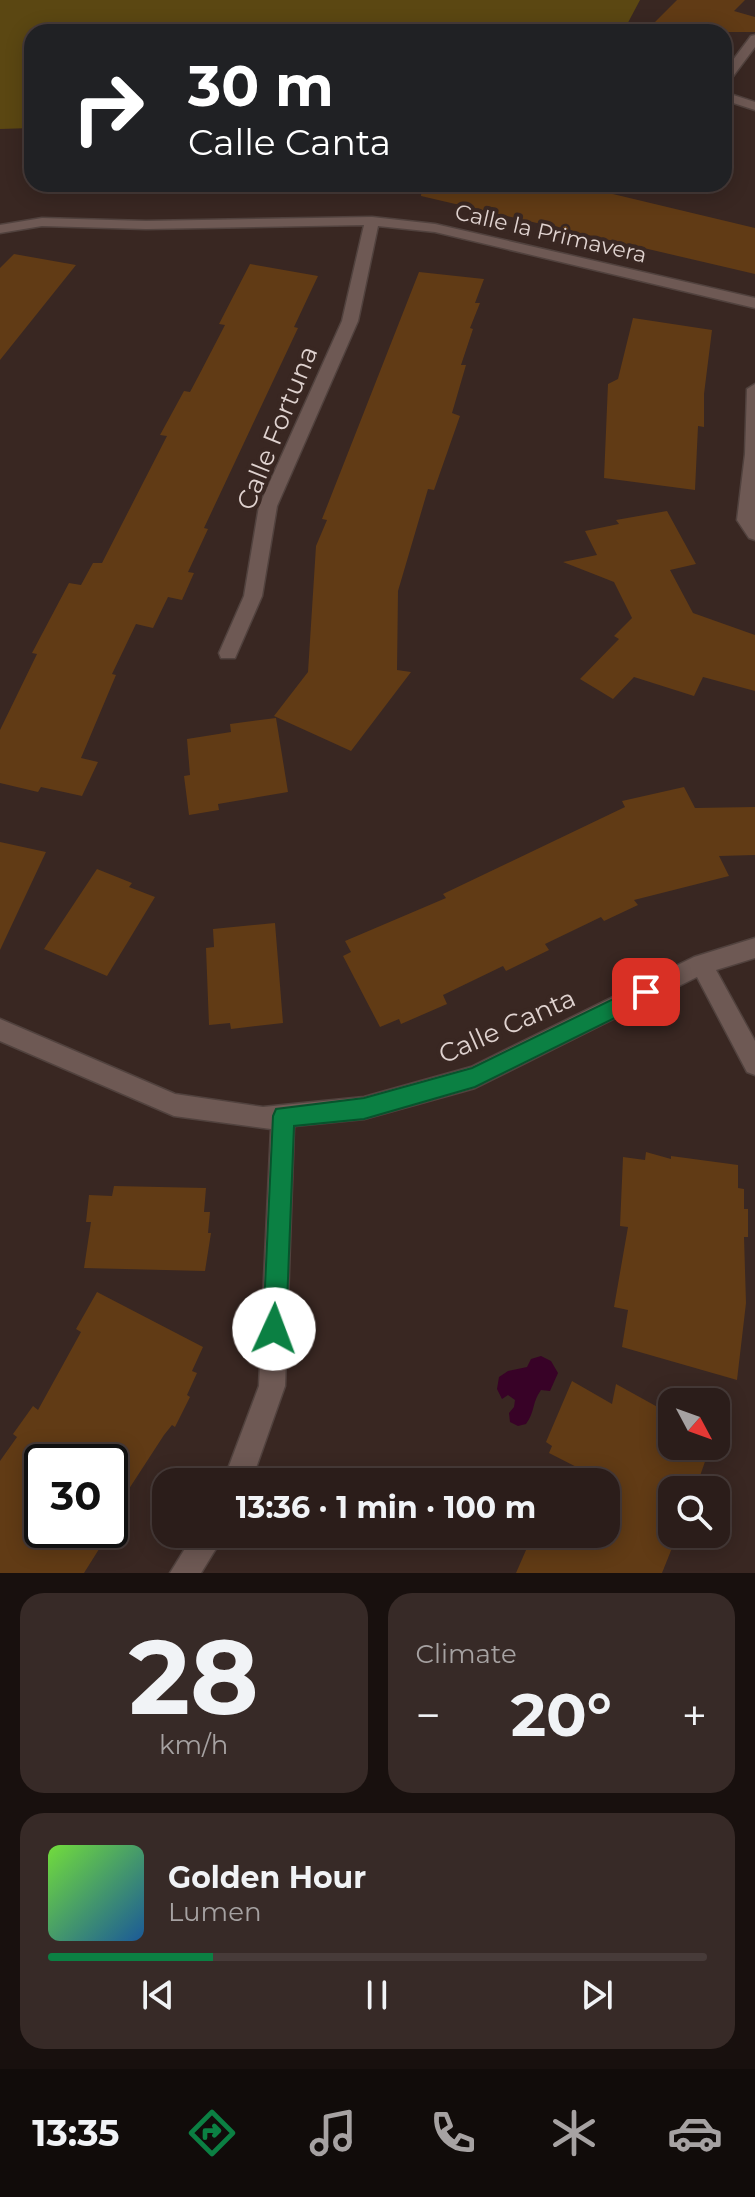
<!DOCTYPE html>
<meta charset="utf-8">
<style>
body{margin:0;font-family:Montserrat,sans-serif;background:#372a27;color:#f1f3f6;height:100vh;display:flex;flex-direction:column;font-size:30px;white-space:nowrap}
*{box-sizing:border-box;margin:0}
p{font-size:26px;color:#a6a2a2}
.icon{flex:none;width:44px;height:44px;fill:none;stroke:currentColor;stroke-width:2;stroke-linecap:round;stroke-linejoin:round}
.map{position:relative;height:1573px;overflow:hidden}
.sheet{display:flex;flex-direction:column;gap:20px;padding:20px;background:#18100e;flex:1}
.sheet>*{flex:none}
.banner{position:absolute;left:24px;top:24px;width:708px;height:168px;border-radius:24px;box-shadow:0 4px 20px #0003,0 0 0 2px #473b39;background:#202124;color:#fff;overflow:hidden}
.needle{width:52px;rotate:131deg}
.tools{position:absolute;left:658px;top:1388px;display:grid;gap:16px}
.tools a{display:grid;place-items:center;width:72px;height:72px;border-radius:16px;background:#2b1d1a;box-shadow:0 4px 20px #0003,0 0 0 2px #473b39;font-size:40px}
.speed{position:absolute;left:24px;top:1444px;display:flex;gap:16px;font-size:40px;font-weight:700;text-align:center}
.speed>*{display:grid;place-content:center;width:104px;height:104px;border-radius:50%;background:#2b1d1a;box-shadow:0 4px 20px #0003,0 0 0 2px #473b39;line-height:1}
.speed .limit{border:4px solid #111;border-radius:12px;background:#fff;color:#111}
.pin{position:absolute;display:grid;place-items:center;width:68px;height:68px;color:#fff;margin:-34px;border-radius:16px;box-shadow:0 4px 12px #0006}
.me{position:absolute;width:88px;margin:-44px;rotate:2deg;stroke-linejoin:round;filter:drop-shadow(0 0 6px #0008)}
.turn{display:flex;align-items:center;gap:28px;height:168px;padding:0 32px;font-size:36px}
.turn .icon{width:104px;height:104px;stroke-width:2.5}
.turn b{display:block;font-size:56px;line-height:68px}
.big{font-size:60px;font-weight:700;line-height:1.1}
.sheet .card{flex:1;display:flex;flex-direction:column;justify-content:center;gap:12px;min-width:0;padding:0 28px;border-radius:24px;background:#372a27}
.sheet .dial{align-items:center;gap:0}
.dial b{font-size:104px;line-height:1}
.song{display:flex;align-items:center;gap:24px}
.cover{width:96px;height:96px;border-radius:12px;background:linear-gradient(135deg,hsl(100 70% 55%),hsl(210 70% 35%))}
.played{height:8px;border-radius:4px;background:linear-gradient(90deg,#0b8043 25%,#473b39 25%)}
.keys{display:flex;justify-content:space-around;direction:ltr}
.heat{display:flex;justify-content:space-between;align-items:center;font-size:44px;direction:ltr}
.sheet .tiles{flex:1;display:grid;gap:20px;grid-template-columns:1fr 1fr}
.card:last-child{grid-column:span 2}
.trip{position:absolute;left:152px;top:1468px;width:468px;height:80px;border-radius:24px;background:#2b1d1a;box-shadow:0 4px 20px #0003,0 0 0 2px #473b39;font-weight:700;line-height:80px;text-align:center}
.menu{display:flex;height:128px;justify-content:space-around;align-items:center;background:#110c0a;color:#a6a2a2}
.menu .icon{width:56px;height:56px}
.menu .on{color:#0b8043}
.menu b{font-size:36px;color:#f1f3f6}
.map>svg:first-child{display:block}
</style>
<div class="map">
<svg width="755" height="1573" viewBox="0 0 755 1573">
<rect width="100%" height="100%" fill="#392722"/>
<path fill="#5b4712" d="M 0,0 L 640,0 L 623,32 L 32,32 L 32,128 L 0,129 Z"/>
<path fill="#380227" d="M 541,1356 L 551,1361 L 558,1373 L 550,1391 L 541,1390 C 532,1402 535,1412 526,1424 L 518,1426 L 510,1422 L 509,1413 L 514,1407 L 515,1400 L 508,1395 L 502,1399 L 497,1389 L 499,1377 L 508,1371 L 527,1367 L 531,1359 Z"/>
<g fill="#613b15">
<path d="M 677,0 L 745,0 L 734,11 L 755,17 L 755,32 L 645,32 Z"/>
<path d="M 422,184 L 571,184 L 755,228 L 755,274 L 421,196 Z"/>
<path d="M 14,254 L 76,265 L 0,360 L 0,268 Z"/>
<path d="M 250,264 L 318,276 L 294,327 L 298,328 L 204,528 L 208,529 L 188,572 L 194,573 L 182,600 L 168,597 L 153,628 L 136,624 L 112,674 L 116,675 L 81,758 L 98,762 L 82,796 L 41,787 L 38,792 L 0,783 L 0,730 L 37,654 L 32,653 L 69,583 L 81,585 L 93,563 L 102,563 L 167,436 L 160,435 L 184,391 L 190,392 L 198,377 L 225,325 L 219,324 Z"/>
<path d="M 419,272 L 484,279 L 475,303 L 480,303 L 470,328 L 473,329 L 461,365 L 466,365 L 452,413 L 460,416 L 434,490 L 428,489 L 398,591 L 397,670 L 411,672 L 351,751 L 274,716 L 308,672 L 316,546 L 327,520 L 322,519 Z"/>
<path d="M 633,318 L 712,330 L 704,394 L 704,427 L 698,426 L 695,490 L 604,478 L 608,384 L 618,379 Z"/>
<path d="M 667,511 L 696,564 L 670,570 L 693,613 L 755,635 L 755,691 L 703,677 L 694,696 L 634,677 L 613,699 L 580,679 L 619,639 L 614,636 L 632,618 L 614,582 L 563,562 L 597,555 L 585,531 L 619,524 L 616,520 Z"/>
<path d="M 276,718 L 288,792 L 218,804 L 219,810 L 189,815 L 184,776 L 190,775 L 187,739 L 231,732 L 230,724 Z"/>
<path d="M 684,787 L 695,808 L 755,807 L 755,855 L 719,856 L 729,876 L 634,900 L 638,905 L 604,921 L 601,917 L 545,944 L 549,950 L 506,971 L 503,966 L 443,995 L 447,1004 L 401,1024 L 399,1019 L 380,1027 L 343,956 L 351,952 L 345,941 L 446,898 L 443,894 L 625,807 L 622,801 Z"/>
<path d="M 0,842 L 46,852 L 0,950 Z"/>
<path d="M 97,869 L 132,883 L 129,887 L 155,897 L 107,976 L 44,949 Z"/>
<path d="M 275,923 L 283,1023 L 231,1029 L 230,1023 L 209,1025 L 206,948 L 214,947 L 213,929 Z"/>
<path d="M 646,1152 L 671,1159 L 671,1156 L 738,1165 L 738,1188 L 744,1189 L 744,1209 L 748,1209 L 748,1237 L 744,1237 L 746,1303 L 737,1380 L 622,1347 L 628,1310 L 614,1307 L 628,1227 L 620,1226 L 623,1157 L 645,1160 Z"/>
<path d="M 114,1186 L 206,1188 L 204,1212 L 210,1212 L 208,1233 L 211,1233 L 205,1271 L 84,1268 L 91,1222 L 86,1222 L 89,1195 L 112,1196 Z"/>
<path d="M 97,1292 L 203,1347 L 192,1371 L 197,1373 L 187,1395 L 190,1397 L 175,1427 L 172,1425 L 164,1435 L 110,1518 L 110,1462 L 42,1462 L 42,1530 L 111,1530 L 84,1573 L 0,1573 L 0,1461 L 17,1437 L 13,1434 L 33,1406 L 38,1410 L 81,1332 L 76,1329 Z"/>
<path d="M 572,1381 L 612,1404 L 616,1384 L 672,1415 L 665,1433 L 672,1437 L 672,1446 L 688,1446 L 707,1456 L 695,1490 L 672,1490 L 672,1548 L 662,1573 L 516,1573 L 533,1534 L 606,1534 L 606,1482 L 549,1453 L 552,1446 L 546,1442 Z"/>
</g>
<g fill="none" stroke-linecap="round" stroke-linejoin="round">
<defs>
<g id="minor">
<path d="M 755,35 L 755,47 L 728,83 L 724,84 L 724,72 L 751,36 Z"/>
<path d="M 724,92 L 755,102 L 755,110 L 724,100 Z"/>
<path d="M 372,217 L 435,224 L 755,298 L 755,308 L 435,232 L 378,226 L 358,321 L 277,506 L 262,596 L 235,658 L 221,658 L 219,653 L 244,596 L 259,506 L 342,321 L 364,225 L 146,229 L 42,226 L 0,233 L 0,225 L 42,218 L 146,221 Z"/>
<path d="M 755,384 L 755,540 L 749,538 L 737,520 L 745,454 L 747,389 Z"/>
<path d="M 755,938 L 755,958 L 716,970 L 755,1041 L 755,1075 L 747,1072 L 697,977 L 475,1088 L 364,1119 L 294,1126 L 285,1386 L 251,1482 L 223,1482 L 259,1386 L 271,1129 L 174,1116 L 0,1041 L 0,1019 L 175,1094 L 263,1107 L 364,1097 L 471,1067 L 694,957 Z"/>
<path d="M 194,1534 L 225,1534 L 201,1573 L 170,1573 Z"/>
</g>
</defs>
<use href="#minor" stroke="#51423e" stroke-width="3"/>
<use href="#minor" fill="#6e5954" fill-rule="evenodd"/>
</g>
<path fill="#0b8043" stroke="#07532c" stroke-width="2" d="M 646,983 L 653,986 L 656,992 L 653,999 L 475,1087 L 364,1119 L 294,1126 L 286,1329 L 283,1337 L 274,1341 L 266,1337 L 263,1329 L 273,1116 L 276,1109 L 364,1098 L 472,1068 Z"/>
<g text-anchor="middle" stroke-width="8" stroke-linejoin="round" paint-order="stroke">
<g font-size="22" fill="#dfd2cf" stroke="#392722">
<text transform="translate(551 233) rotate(13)" y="8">Calle la Primavera</text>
</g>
<g font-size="26" fill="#dfd2cf" stroke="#392722">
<text transform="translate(277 428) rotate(-68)" y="9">Calle Fortuna</text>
<text transform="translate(507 1026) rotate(-24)" y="9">Calle Canta</text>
</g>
</g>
</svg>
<div class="tools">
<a><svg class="needle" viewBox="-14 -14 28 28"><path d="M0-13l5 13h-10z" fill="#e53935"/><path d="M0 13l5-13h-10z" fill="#a6a2a2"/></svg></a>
<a><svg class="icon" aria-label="search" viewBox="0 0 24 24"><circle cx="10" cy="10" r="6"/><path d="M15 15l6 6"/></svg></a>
</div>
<div class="speed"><div class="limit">30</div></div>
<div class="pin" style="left:646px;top:992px;background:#d93025"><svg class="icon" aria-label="arrive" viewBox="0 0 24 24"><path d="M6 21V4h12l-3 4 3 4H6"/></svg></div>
<svg class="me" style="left:274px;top:1329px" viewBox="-20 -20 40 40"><circle r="19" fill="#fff"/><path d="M0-13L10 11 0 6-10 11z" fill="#0b8043"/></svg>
<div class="trip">13:36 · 1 min · 100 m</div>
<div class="banner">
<div class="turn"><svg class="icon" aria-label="right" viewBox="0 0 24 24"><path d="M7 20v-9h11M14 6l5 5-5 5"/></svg><div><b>30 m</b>Calle Canta</div></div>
</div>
</div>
<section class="sheet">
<div class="tiles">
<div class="card dial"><b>28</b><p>km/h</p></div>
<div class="card"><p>Climate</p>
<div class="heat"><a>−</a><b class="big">20°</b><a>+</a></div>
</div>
<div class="card">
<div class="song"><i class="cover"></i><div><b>Golden Hour</b><p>Lumen</p></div></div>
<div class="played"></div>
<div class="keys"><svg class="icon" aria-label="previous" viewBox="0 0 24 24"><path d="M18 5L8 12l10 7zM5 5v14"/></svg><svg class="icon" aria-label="pause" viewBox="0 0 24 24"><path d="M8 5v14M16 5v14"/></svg><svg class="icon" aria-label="next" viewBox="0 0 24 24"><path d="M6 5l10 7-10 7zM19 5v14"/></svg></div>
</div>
</div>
</section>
<nav class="menu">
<b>13:35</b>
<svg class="icon on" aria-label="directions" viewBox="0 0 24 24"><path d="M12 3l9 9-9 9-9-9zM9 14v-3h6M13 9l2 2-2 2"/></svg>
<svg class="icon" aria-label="music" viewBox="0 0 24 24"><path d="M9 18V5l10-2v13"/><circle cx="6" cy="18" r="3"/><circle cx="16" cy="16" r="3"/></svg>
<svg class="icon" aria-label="phone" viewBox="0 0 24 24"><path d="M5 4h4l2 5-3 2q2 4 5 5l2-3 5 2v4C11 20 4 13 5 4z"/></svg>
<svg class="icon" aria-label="climate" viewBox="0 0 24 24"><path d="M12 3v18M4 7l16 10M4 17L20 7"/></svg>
<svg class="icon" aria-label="car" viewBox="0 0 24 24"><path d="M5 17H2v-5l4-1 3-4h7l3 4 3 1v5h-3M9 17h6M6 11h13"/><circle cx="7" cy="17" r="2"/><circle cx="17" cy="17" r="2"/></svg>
</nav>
